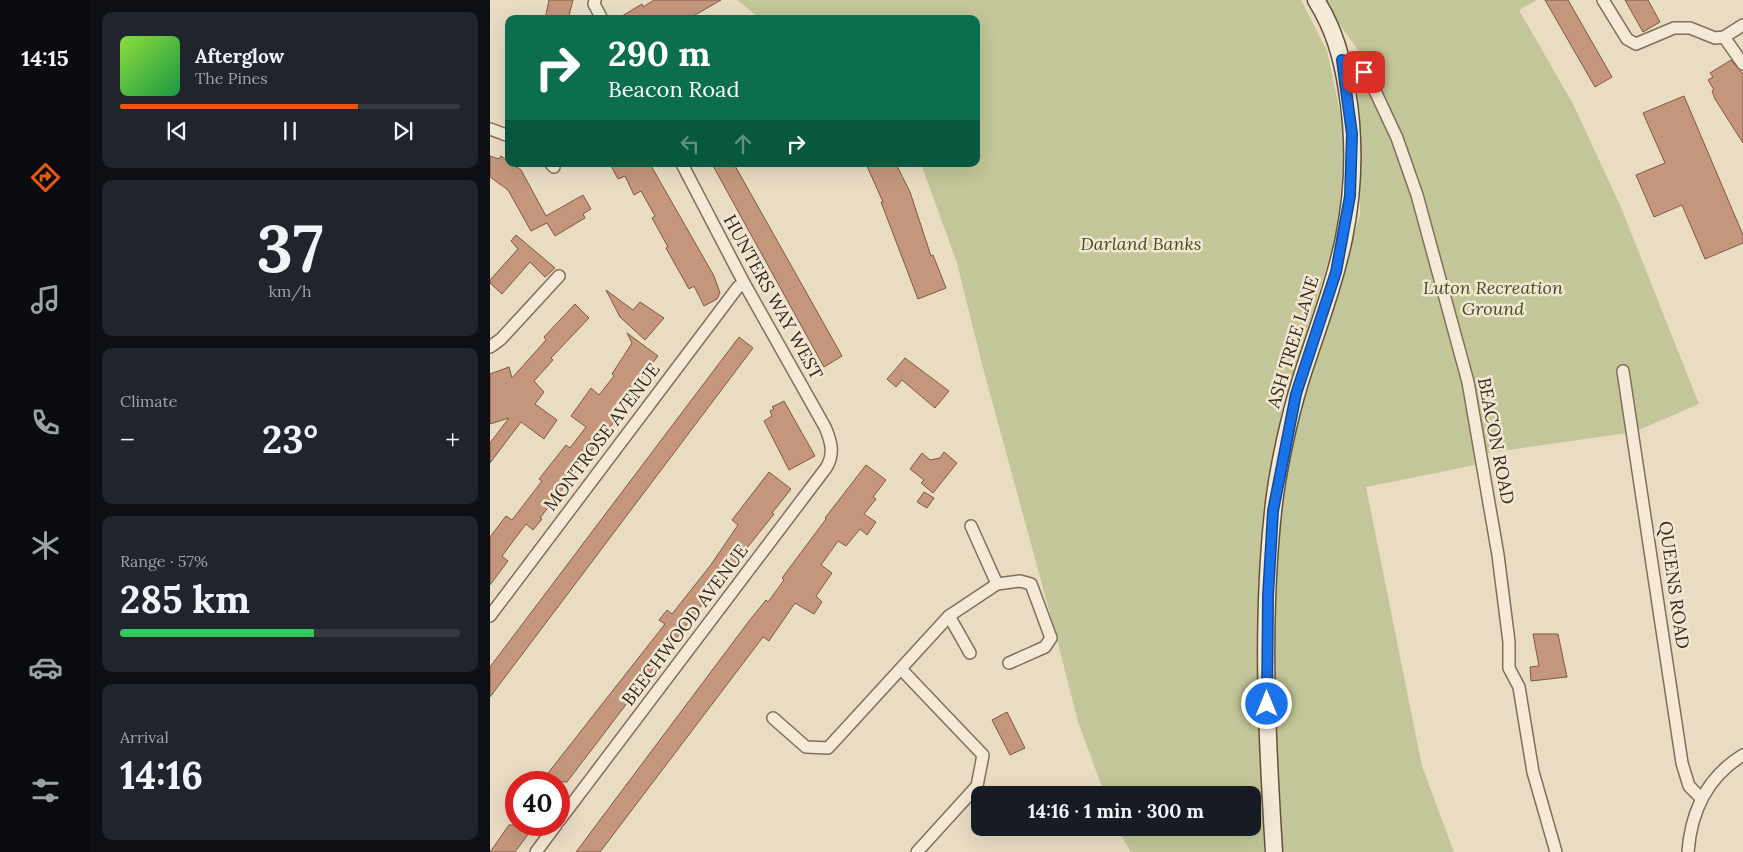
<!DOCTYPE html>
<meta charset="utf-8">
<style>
body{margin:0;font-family:Lora,serif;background:#20242c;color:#f1f3f6;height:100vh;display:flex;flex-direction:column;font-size:19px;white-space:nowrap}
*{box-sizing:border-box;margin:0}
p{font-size:16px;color:#9ea1a6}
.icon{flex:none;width:28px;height:28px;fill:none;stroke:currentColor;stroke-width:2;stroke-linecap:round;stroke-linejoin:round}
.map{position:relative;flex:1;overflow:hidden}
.panel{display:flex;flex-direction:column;gap:12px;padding:12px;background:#0d0f14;width:400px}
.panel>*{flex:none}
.guide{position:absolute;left:15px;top:15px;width:475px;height:152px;border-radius:10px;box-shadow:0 5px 20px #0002;background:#0b6e4f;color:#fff;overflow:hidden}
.speed{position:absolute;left:15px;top:771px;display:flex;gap:10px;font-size:25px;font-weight:700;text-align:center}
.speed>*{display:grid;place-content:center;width:65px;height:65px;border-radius:50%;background:#171b24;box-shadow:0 5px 20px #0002;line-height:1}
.speed .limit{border:8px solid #d22;background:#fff;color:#111}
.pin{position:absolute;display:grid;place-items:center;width:42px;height:42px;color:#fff;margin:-21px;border-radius:10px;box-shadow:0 2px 8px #0006}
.me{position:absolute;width:55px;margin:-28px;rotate:0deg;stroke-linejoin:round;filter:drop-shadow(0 0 4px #0008)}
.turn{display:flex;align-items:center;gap:18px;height:105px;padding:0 20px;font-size:22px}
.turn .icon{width:65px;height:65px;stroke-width:2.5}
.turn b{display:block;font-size:35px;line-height:42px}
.lanes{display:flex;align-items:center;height:48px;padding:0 20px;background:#0003;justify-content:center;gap:25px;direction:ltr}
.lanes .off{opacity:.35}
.big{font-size:38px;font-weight:700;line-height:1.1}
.panel .card{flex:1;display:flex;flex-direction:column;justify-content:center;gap:8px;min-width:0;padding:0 18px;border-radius:10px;background:#20242c}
.panel .dial{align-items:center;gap:0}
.dial b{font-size:65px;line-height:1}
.song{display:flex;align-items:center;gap:15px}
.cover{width:60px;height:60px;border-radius:8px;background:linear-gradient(135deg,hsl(90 70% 55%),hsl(140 70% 35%))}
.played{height:5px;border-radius:2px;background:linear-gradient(90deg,#ea580c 70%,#363941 70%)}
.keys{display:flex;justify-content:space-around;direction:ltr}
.heat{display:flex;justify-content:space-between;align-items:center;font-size:28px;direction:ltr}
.charge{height:8px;border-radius:4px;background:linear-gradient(90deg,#34c759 57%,#363941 0)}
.trip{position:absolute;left:481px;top:786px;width:290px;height:50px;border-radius:10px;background:#171b24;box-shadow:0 5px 20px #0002;font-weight:700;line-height:50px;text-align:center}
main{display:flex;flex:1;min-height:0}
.tabs{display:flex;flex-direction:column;width:90px;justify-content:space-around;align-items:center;background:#090b0e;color:#9ea1a6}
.tabs .icon{width:35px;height:35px}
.tabs .on{color:#ea580c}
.tabs b{font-size:22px;color:#f1f3f6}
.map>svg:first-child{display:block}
</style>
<main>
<nav class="tabs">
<b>14:15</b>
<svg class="icon on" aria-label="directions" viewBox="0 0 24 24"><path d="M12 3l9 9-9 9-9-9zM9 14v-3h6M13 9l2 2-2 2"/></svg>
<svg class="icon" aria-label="music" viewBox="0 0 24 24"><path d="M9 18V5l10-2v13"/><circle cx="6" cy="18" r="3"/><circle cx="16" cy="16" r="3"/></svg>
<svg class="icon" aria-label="phone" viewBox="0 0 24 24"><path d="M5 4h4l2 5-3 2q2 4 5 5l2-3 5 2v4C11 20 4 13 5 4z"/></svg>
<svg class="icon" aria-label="climate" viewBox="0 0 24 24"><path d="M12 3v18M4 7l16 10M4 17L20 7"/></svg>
<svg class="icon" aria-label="car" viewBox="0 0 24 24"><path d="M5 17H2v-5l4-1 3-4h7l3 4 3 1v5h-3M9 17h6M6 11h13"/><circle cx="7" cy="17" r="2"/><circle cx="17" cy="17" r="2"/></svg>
<svg class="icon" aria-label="filters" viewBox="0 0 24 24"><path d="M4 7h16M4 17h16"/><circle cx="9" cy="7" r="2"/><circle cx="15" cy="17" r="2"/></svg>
</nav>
<section class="panel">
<div class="card">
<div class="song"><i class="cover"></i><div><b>Afterglow</b><p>The Pines</p></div></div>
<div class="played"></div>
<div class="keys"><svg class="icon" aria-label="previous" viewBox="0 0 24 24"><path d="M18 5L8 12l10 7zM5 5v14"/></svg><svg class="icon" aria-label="pause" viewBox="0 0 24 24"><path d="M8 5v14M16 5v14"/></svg><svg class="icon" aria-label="next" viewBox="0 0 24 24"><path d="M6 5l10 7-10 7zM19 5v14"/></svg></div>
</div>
<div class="card dial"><b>37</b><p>km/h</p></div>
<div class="card"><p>Climate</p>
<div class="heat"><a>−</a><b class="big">23°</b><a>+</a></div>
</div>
<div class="card"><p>Range · 57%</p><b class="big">285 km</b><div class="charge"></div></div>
<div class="card"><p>Arrival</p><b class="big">14:16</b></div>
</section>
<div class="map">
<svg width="1253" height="852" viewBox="0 0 1253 852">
<rect width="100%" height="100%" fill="#eadcc3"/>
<g fill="#c3c698">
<path d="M 247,0 L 811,0 L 837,51 L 855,135 L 848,229 L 809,359 L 793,405 L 778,478 L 774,852 L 641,852 L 627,828 L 762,828 L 762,795 L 615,795 L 588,722 L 568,643 L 493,368 L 467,263 L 431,164 L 486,164 L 486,19 L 271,19 Z"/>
<path d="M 832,0 L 1047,0 L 1029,10 L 1083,104 L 1130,205 L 1209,404 L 1144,432 L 983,455 L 985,465 L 876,487 L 932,766 L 964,852 L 790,852 L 778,596 L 800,420 L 837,325 L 870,215 L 868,50 Z"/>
</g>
<g fill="#c4977c" stroke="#7f5843">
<path d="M 59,0 L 83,0 L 78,19 L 55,19 Z"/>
<path d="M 164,0 L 231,0 L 198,19 L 127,19 L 152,4 L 153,7 Z"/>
<path d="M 1055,0 L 1078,0 L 1122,77 L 1105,87 Z"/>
<path d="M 1135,0 L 1158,0 L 1170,22 L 1153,32 Z"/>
<path d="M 1241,60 L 1253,74 L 1253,143 L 1225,99 L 1222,91 L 1224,90 L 1218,80 L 1223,77 L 1220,73 Z"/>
<path d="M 1194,96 L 1253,235 L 1253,243 L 1215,259 L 1192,205 L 1164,217 L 1146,175 L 1175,163 L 1153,113 Z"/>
<path d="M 0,156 L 9,159 L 11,156 L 31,170 L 56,216 L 93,195 L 101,209 L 93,214 L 95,218 L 65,236 L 57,223 L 41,231 L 18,190 L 0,177 Z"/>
<path d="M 120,164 L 160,164 L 224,276 L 230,293 L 227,299 L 214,306 L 204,286 L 199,289 L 176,248 L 178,247 L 162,218 L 165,216 L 151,191 L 144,195 L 135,176 L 128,179 Z"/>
<path d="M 222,164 L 244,164 L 352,356 L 334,367 Z"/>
<path d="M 376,164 L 406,164 L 420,192 L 441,256 L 443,255 L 456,288 L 428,299 L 391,202 L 393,202 Z"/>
<path d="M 26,235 L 65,268 L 55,277 L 40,262 L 12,294 L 0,283 L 0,280 L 28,249 L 21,241 Z"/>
<path d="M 116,290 L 143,310 L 150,302 L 174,318 L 155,340 L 130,317 Z"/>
<path d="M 85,304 L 99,318 L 61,358 L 63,360 L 44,381 L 54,392 L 45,404 L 67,420 L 54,439 L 31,422 L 0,463 L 0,443 L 19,418 L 0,424 L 0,374 L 19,367 L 22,378 L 56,340 L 54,337 Z"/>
<path d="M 137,333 L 168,356 L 140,393 L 143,396 L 127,418 L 50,518 L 52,519 L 43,530 L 36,524 L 12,556 L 18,561 L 0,585 L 0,537 L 16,516 L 22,520 L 52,481 L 49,479 L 76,445 L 80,448 L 96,427 L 81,416 L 101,388 L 109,395 L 124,376 L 122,374 L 142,343 Z"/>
<path d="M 249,337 L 263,348 L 0,697 L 0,667 Z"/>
<path d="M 415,358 L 459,391 L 445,408 L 412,380 L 406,387 L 397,379 Z"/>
<path d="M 294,401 L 325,456 L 299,470 L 274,421 L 282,416 L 280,411 L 284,409 L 282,407 Z"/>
<path d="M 454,452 L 467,463 L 443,493 L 431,483 L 434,480 L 420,469 L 432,453 L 440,460 L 450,458 Z"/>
<path d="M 376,465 L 396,480 L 383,497 L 386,499 L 374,514 L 386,522 L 377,535 L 370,529 L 356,546 L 348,541 L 331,565 L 342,573 L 326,596 L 332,602 L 324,614 L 305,603 L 279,641 L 273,637 L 110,852 L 86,852 L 259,621 L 276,600 L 278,602 L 294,580 L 292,578 L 336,519 L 335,518 Z"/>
<path d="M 279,472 L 301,489 L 282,513 L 284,514 L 214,602 L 77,782 L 51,782 L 175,624 L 169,620 L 177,610 L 182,614 L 220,566 L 248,525 L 242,520 Z"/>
<path d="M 434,492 L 444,498 L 437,508 L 427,502 Z"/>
<path d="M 1043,634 L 1068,634 L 1077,677 L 1041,681 L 1040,667 L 1049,666 Z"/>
<path d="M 517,712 L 535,748 L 520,755 L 502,720 Z"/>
<path d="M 19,825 L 45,825 L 25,852 L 0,852 Z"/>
</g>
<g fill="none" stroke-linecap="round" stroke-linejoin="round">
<defs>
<g id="street">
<path d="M 105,0 L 104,4 L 112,19"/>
<path d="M 1113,0 L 1137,39 L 1146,44 L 1184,28 L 1200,28 L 1225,38 L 1234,37 L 1253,25"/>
<path d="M 1234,37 L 1253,64"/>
<path d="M 852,60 L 868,65 L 879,78 L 907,138 L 927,195 L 978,382 L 1008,555 L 1019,642 L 1019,668 L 1029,687 L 1043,772 L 1066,852"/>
<path d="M 0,129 L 19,136"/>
<path d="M 61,164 L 64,167"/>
<path d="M 0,347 L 11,339 L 69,276"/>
<path d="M 1133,371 L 1192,763 L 1199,786 L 1211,798"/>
<path d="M 481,526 L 507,584"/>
<path d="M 0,616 L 248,287 L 254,283"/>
<path d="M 459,616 L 480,653"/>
<path d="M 411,669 L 493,755 L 487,786 L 427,852"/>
<path d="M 283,718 L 316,747 L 338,748 L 459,616 L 507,584 L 530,581 L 541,584 L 561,638 L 555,647 L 519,663"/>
<path d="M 69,821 L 336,468 C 345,454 341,441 335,427 L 254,283 L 192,164"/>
<path d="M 46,852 L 66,825"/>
<path d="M 1198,852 C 1201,812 1217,777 1253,755"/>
</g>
<path id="secondary" d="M 784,852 C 777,739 771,624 783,512 C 787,472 799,418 811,379 C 826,332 844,286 854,238 C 864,189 865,139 857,90 C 852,57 844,29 826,0"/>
</defs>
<use href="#street" stroke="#826e5b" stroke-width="14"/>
<use href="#secondary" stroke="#64503e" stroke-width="19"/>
<use href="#street" stroke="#f5ead5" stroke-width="11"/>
<use href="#secondary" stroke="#f5ead5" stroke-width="16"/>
</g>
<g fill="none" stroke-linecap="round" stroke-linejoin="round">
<defs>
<path id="route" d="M 777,704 L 778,596 L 783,511 L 806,394 L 846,272 L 860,196 L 862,134 L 852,60 L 861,62 L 874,72"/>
</defs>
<use href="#route" stroke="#114b97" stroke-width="12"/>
<use href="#route" stroke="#1a73e8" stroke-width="9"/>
</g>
<g text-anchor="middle" stroke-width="5" stroke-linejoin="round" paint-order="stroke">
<g font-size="18" font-style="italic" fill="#464e26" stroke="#f2e7d1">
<text x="651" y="250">Darland Banks</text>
<text x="1003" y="294">Luton Recreation<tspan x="1003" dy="21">Ground</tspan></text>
</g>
<g font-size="18" fill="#33271e" stroke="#f2e7d1">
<text transform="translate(283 297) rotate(61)" y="6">HUNTERS WAY WEST</text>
<text transform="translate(803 342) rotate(-73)" y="6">ASH TREE LANE</text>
<text transform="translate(112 437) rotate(-53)" y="6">MONTROSE AVENUE</text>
<text transform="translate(1006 441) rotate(79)" y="6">BEACON ROAD</text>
<text transform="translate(1184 585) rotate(82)" y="6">QUEENS ROAD</text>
<text transform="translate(195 625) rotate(-53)" y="6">BEECHWOOD AVENUE</text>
</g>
</g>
</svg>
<div class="speed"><div class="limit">40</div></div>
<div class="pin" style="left:874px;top:72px;background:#d93025"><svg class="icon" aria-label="arrive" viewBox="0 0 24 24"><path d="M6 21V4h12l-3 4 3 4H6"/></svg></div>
<svg class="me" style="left:777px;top:704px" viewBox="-20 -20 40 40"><circle r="17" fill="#1a73e8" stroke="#fff" stroke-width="3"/><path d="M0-11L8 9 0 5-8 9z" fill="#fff"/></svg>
<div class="trip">14:16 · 1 min · 300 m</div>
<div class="guide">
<div class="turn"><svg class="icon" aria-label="right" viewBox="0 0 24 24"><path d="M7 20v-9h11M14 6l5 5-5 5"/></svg><div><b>290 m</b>Beacon Road</div></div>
<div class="lanes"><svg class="icon off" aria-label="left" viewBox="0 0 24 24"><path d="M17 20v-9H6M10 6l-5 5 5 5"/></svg><svg class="icon off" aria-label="ahead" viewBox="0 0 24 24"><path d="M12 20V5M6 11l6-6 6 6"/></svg><svg class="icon" aria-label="right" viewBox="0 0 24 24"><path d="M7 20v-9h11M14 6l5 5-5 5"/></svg></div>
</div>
</div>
</main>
